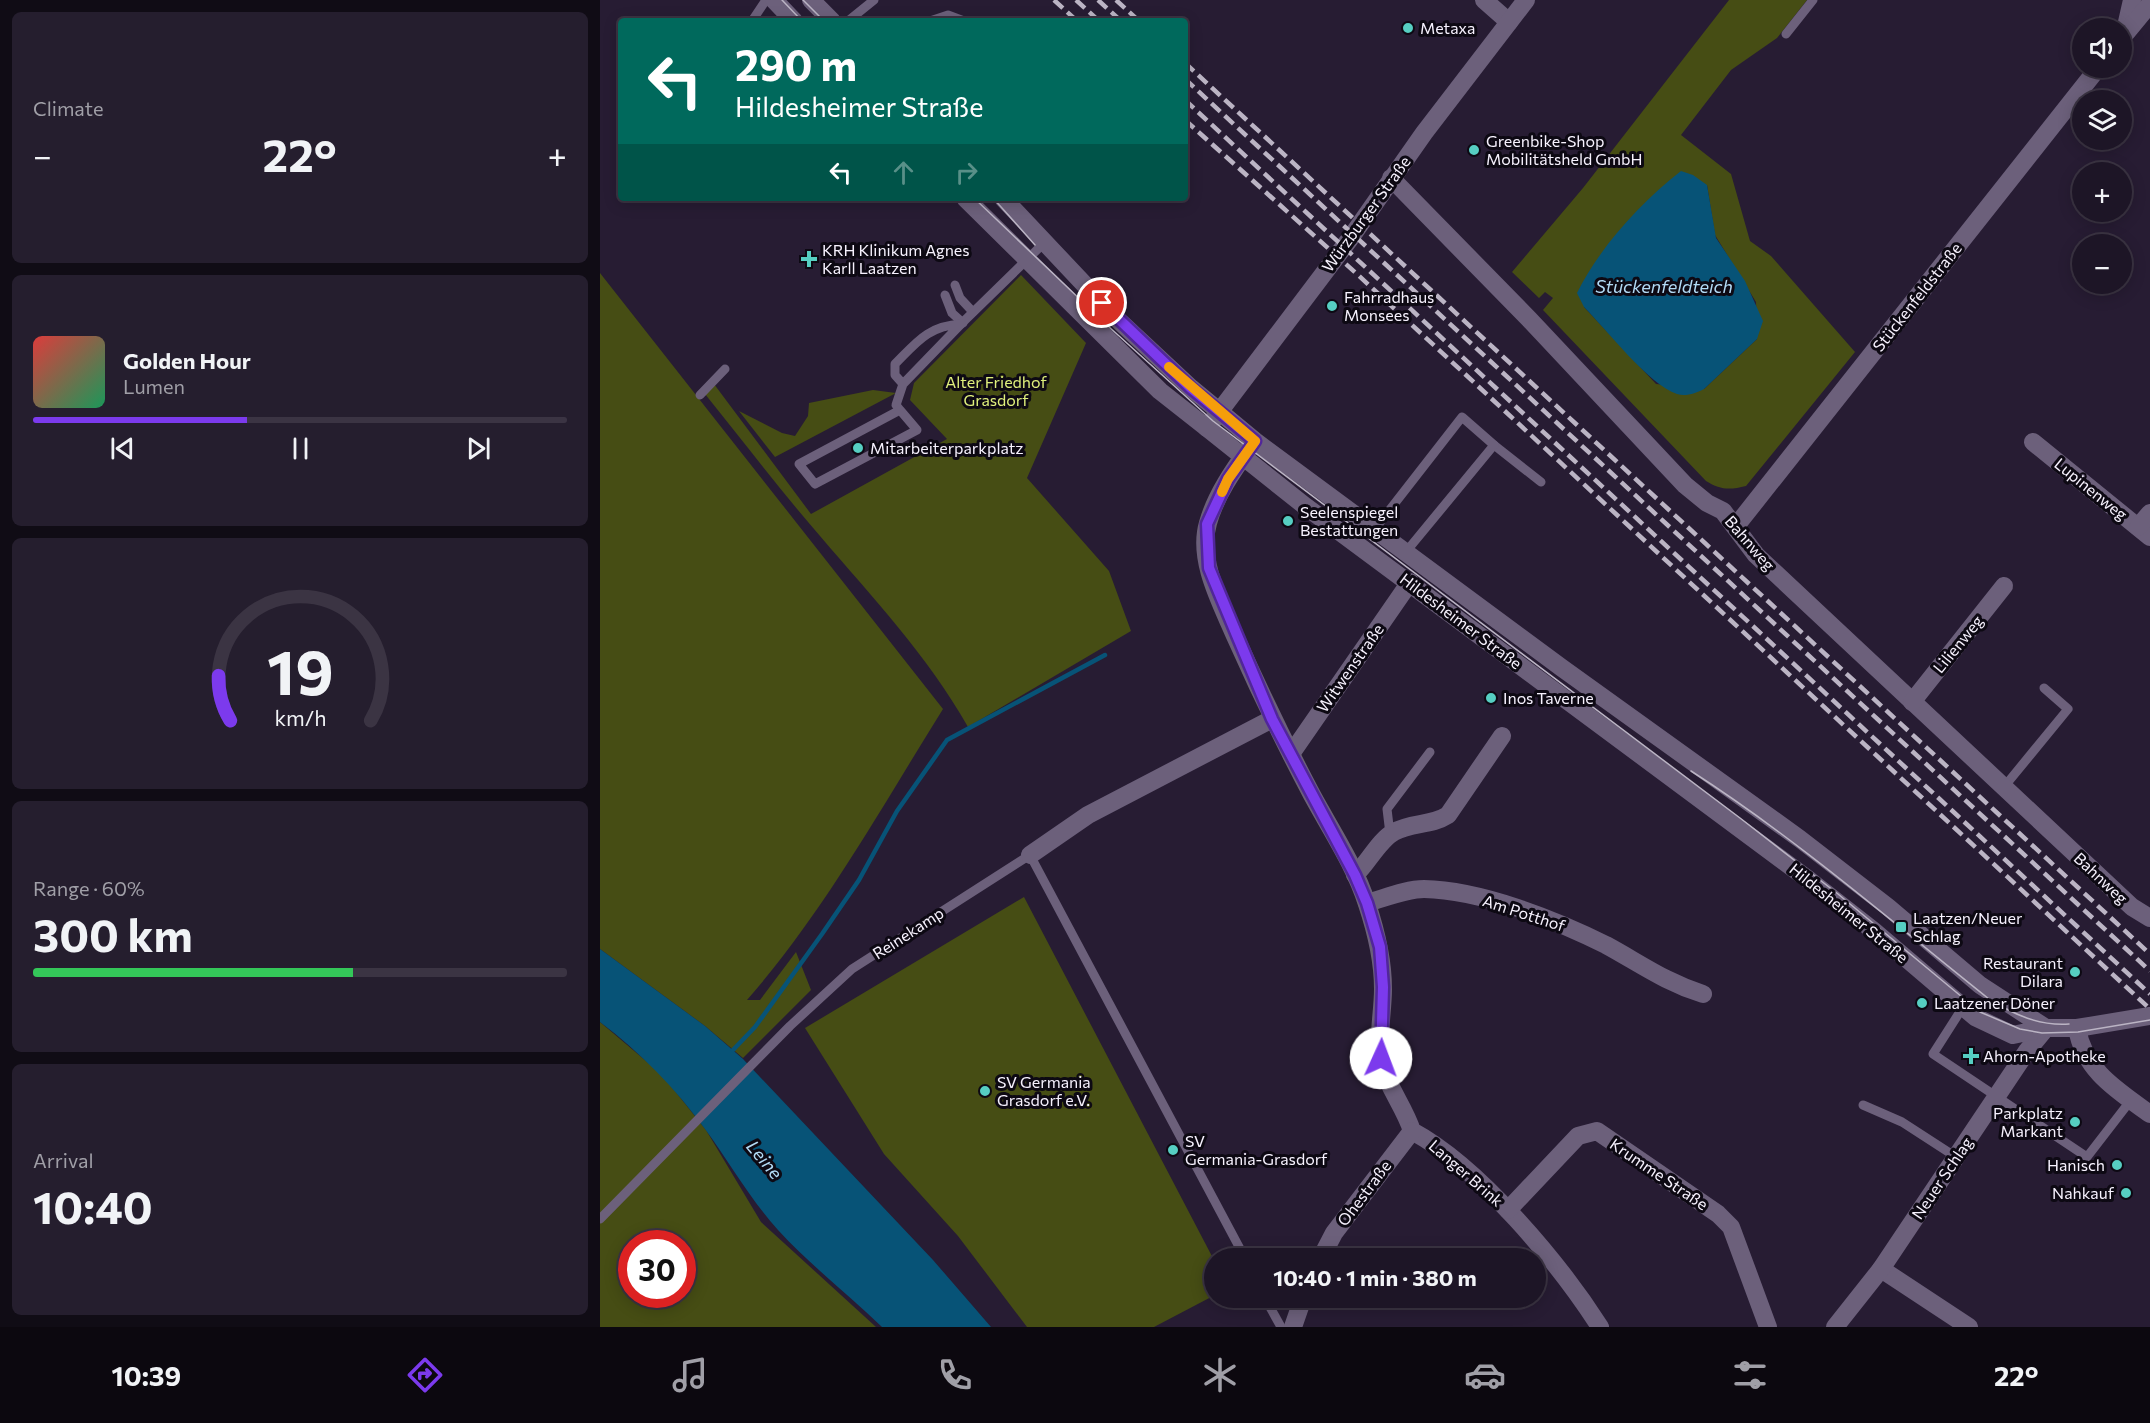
<!DOCTYPE html>
<meta charset="utf-8">
<style>
body{margin:0;font-family:Commissioner,sans-serif;background:#251e2e;color:#f1f3f6;height:100vh;display:flex;flex-direction:column;font-size:22px;white-space:nowrap}
*{box-sizing:border-box;margin:0}
p{font-size:20px;color:#a09fa7}
.icon{flex:none;width:33px;height:33px;fill:none;stroke:currentColor;stroke-width:2;stroke-linecap:round;stroke-linejoin:round}
.map{position:relative;flex:1;overflow:hidden}
.panel{display:flex;flex-direction:column;gap:12px;padding:12px;background:#100c15;width:600px}
.panel>*{flex:none}
.guide{position:absolute;left:18px;top:18px;width:570px;height:183px;border-radius:6px;box-shadow:0 3px 15px #0003,0 0 0 2px #3b3443;background:#00695c;color:#fff;overflow:hidden}
.controls{position:absolute;left:1472px;top:18px;display:grid;gap:12px}
.controls a{display:grid;place-items:center;width:60px;height:60px;border-radius:50%;background:#1d1526;box-shadow:0 3px 15px #0003,0 0 0 2px #3b3443;font-size:30px}
.speed{position:absolute;left:18px;top:1230px;display:flex;gap:12px;font-size:30px;font-weight:700;text-align:center}
.speed>*{display:grid;place-content:center;width:78px;height:78px;border-radius:50%;background:#1d1526;box-shadow:0 3px 15px #0003,0 0 0 2px #3b3443;line-height:1}
.speed .limit{border:9px solid #d22;background:#fff;color:#111}
.pin{position:absolute;display:grid;place-items:center;width:51px;height:51px;color:#fff;margin:-26px;border:3px solid #fff;border-radius:50%;box-shadow:0 2px 6px #0007}
.me{position:absolute;width:66px;margin:-33px;rotate:2deg;stroke-linejoin:round;filter:drop-shadow(0 0 4px #0008)}
.turn{display:flex;align-items:center;gap:21px;height:126px;padding:0 18px;font-size:27px}
.turn .icon{width:78px;height:78px;stroke-width:2.5}
.turn b{display:block;font-size:42px;line-height:51px}
.lanes{display:flex;align-items:center;height:57px;padding:0 18px;background:#0003;justify-content:center;gap:30px;direction:ltr}
.lanes .off{opacity:.35}
.big{font-size:45px;font-weight:700;line-height:1.1}
.panel .card{flex:1;display:flex;flex-direction:column;justify-content:center;gap:9px;min-width:0;padding:0 21px;border-radius:9px;background:#251e2e}
.panel .dial{align-items:center;gap:0}
.dial svg{height:156px;overflow:visible;fill:none;stroke:#3b3443;stroke-width:7;stroke-linecap:round;text-anchor:middle}
.dial text{fill:#f1f3f6;stroke:none}
.song{display:flex;align-items:center;gap:18px}
.cover{width:72px;height:72px;border-radius:9px;background:linear-gradient(135deg,hsl(0 70% 55%),hsl(150 70% 35%))}
.played{height:6px;border-radius:3px;background:linear-gradient(90deg,#7c3aed 40%,#3b3443 40%)}
.keys{display:flex;justify-content:space-around;direction:ltr}
.heat{display:flex;justify-content:space-between;align-items:center;font-size:33px;direction:ltr}
.charge{height:9px;border-radius:4px;background:linear-gradient(90deg,#34c759 60%,#3b3443 0)}
.trip{position:absolute;left:604px;top:1248px;width:342px;height:60px;border-radius:30px;background:#1d1526;box-shadow:0 3px 15px #0003,0 0 0 2px #3b3443;font-weight:700;line-height:60px;text-align:center}
.dock{display:flex;height:96px;justify-content:space-around;align-items:center;background:#0c080f;color:#a09fa7}
.dock .icon{width:42px;height:42px}
.dock .current{color:#7c3aed}
.dock b{font-size:27px;color:#f1f3f6}
main{display:flex;flex:1;min-height:0}
.map>svg:first-child{display:block}
</style>
<main>
<section class="panel">
<div class="card"><p>Climate</p>
<div class="heat"><a>−</a><b class="big">22°</b><a>+</a></div>
</div>
<div class="card">
<div class="song"><i class="cover"></i><div><b>Golden Hour</b><p>Lumen</p></div></div>
<div class="played"></div>
<div class="keys"><svg class="icon" aria-label="previous" viewBox="0 0 24 24"><path d="M18 5L8 12l10 7zM5 5v14"/></svg><svg class="icon" aria-label="pause" viewBox="0 0 24 24"><path d="M8 5v14M16 5v14"/></svg><svg class="icon" aria-label="next" viewBox="0 0 24 24"><path d="M6 5l10 7-10 7zM19 5v14"/></svg></div>
</div>
<div class="card dial"><svg viewBox="0 0 100 80">
<path d="M14 69A42 42 0 1 1 86 69"/>
<path d="M14 69A42 42 0 0 1 8 46" stroke="#7c3aed"/>
<text x="50" y="56" font-size="32" font-weight="700">19</text>
<text x="50" y="72" font-size="11">km/h</text>
</svg></div>
<div class="card"><p>Range · 60%</p><b class="big">300 km</b><div class="charge"></div></div>
<div class="card"><p>Arrival</p><b class="big">10:40</b></div>
</section>
<div class="map">
<svg width="1550" height="1327" viewBox="0 0 1550 1327">
<rect width="100%" height="100%" fill="#271c33"/>
<g fill="#464d14" fill-rule="evenodd">
<path d="M 1129,0 L 1207,0 L 1177,38 L 1131,70 L 1081,135 L 1131,174 L 1150,241 L 1171,256 L 1255,352 L 1146,486 C 1130,490 1120,490 1106,481 L 943,310 L 953,298 L 945,292 L 939,298 L 912,272 L 983,188 ZM 1107,185 L 1115,235 L 1156,302 L 1157,339 L 1104,389 L 1056,384 L 984,307 Z"/>
<path d="M 0,273 L 343,709 C 281,808 224,912 147,1000 L 160,1000 L 196,952 L 211,990 L 143,1058 L 105,1026 L 0,949 Z"/>
<path d="M 421,275 L 486,343 L 427,478 L 509,571 L 531,631 L 368,727 C 328,656 272,597 220,536 C 180,490 143,441 105,394 L 114,384 L 211,514 L 347,439 L 310,400 L 314,383 Z"/>
<path d="M 273,390 L 296,393 L 175,457 L 139,411 L 182,433 L 195,436 L 208,416 L 209,403 Z"/>
<path d="M 424,897 L 615,1262 L 615,1295 L 554,1327 L 427,1327 L 358,1236 L 284,1154 L 205,1028 Z"/>
<path d="M 0,1022 L 59,1072 L 75,1091 L 106,1130 L 161,1222 L 276,1327 L 0,1327 ZM 32,1244 L 82,1244 L 82,1294 L 32,1294 Z"/>
</g>
<g fill="#075377">
<path d="M 1081,171 L 1093,175 L 1107,185 L 1116,238 L 1145,281 L 1163,321 L 1157,339 L 1104,389 C 1096,393 1086,397 1077,394 C 1049,385 1006,329 984,307 L 977,293 C 1000,247 1040,203 1081,171 Z"/>
<path d="M 0,949 L 105,1026 L 143,1059 L 333,1260 L 391,1327 L 282,1327 C 248,1294 210,1265 178,1230 C 150,1199 130,1163 105,1129 C 75,1088 41,1053 0,1022 Z"/>
</g>
<g fill="none" stroke-linecap="round" stroke-linejoin="round">
<path stroke="#075377" stroke-width="4.5" d="M 133,1050 L 155,1027 L 222,934 L 259,880 L 297,811 L 347,740 L 505,655"/>
<g stroke="#6c607b" stroke-width="9">
<path d="M 152,21 L 166,0"/>
<path d="M 248,21 L 274,0"/>
<path d="M 330,21 L 348,15 L 364,21"/>
<path d="M 1186,34 L 1213,0"/>
<path d="M 355,285 L 360,298 L 373,312"/>
<path d="M 345,295 L 352,313 L 363,323"/>
<path d="M 361,324 L 444,243"/>
<path d="M 100,395 L 125,369"/>
<path d="M 300,410 L 317,430 L 215,484 L 199,464 L 300,410 L 296,405 L 303,384 L 361,324 C 328,326 317,342 295,364 L 295,375 L 303,384"/>
<path d="M 894,445 L 941,482"/>
<path d="M 774,530 L 862,417 L 894,445 L 805,553"/>
<path d="M 1404,787 L 1468,709 L 1444,688"/>
<path d="M 790,834 L 787,809 L 830,752"/>
<path d="M 1363,1007 L 1333,1054 L 1487,1157 L 1531,1100"/>
<path d="M 1263,1105 L 1302,1122 L 1356,1157"/>
<path d="M 0,1219 L 190,1026 L 252,969 L 430,855 L 645,1258"/>
<path d="M 665,1298 L 681,1327"/>
</g>
<g stroke="#6c607b" stroke-width="18">
<path d="M 884,0 L 909,22"/>
<path d="M 1525,31 L 1532,0"/>
<path d="M 1521,39 L 1550,4"/>
<path d="M 791,178 L 929,319 L 1085,485 L 1107,503 L 1123,511 L 1156,555 L 1532,907 L 1550,918"/>
<path d="M 607,428 L 749,240 L 824,133 L 926,0"/>
<path d="M 1433,442 L 1550,537"/>
<path d="M 652,444 C 635,468 616,494 608,523 C 597,560 621,603 635,636 C 659,690 684,742 712,795 C 731,830 755,866 767,904 C 776,931 783,960 783,989 C 783,1012 777,1039 781,1061 C 787,1087 804,1106 812,1131 C 879,1167 959,1263 1000,1327"/>
<path d="M 1136,526 L 1498,68"/>
<path d="M 1538,527 L 1550,513"/>
<path d="M 1312,702 L 1404,586"/>
<path d="M 691,754 L 810,582"/>
<path d="M 430,855 L 488,815 L 672,719"/>
<path d="M 755,875 C 768,863 779,840 794,832 C 811,822 831,826 848,815 L 902,736"/>
<path d="M 767,903 C 785,898 806,889 824,889 C 881,890 956,920 1006,945 C 1041,964 1065,982 1103,994"/>
<path d="M 1477,1028 C 1484,1071 1517,1090 1550,1114"/>
<path d="M 908,1210 L 978,1136 L 997,1131 L 1118,1214 L 1131,1227 L 1168,1327"/>
<path d="M 721,1258 L 734,1233 L 812,1131"/>
<path d="M 1281,1269 L 1369,1327"/>
<path d="M 693,1327 L 703,1298"/>
<path d="M 1235,1327 L 1281,1269 L 1427,1051 L 1446,1028"/>
</g>
<g stroke="#6c607b" stroke-width="18">
<path d="M 174,0 L 194,21"/>
<path d="M 211,0 L 232,21"/>
<path d="M 365,198 L 560,391 L 607,428 L 705,506 L 1209,880 L 1274,931 L 1375,1017 L 1413,1035 L 1446,1028 L 1477,1028 L 1550,1016"/>
<path d="M 403,198 L 516,318 L 591,388 L 655,441 L 962,668 L 1200,839 L 1288,907 L 1380,985 L 1446,1028"/>
</g>
<g stroke="#bbb4c4" stroke-width="1.5">
<path d="M 182,0 L 202,21"/>
<path d="M 203,0 L 224,21"/>
<path d="M 374,198 L 508,326 L 613,421 L 1140,818 L 1238,894 L 1380,1012 L 1420,1029 L 1442,1033 L 1478,1032 L 1550,1020"/>
<path d="M 393,198 L 435,245"/>
<path d="M 1091,771 C 1197,839 1291,921 1389,999 C 1415,1015 1439,1026 1469,1024"/>
</g>
<g stroke="#bbb4c4" stroke-width="4.5" stroke-dasharray="12 6" stroke-linecap="butt">
<path d="M 454,0 L 477,21"/>
<path d="M 476,0 L 499,21"/>
<path d="M 498,0 L 521,21"/>
<path d="M 516,0 L 539,21"/>
<path d="M 585,63 L 1550,954"/>
<path d="M 585,79 L 1550,971"/>
<path d="M 585,100 L 1550,994"/>
<path d="M 585,120 L 757,274 L 1550,1009"/>
</g>
</g>
<g fill="none" stroke-linecap="round" stroke-linejoin="round">
<defs>
<path id="route" d="M 502,303 L 591,388 L 655,441 L 628,479 L 607,524 L 609,568 L 672,719 L 755,875 L 767,903 L 780,947 L 783,987 L 781,1058"/>
</defs>
<use href="#route" stroke="#51269a" stroke-width="15"/>
<use href="#route" stroke="#7c3aed" stroke-width="10"/>
<path stroke="#f59e0b" stroke-width="10" d="M 569,367 L 655,441 L 628,479 L 622,492"/>
</g>
<g fill="#56cec2" stroke="#0d0913" stroke-width="2">
<circle cx="808" cy="28" r="6"/>
<circle cx="874" cy="150" r="6"/>
<path d="M206 250h6v6h6v6h-6v6h-6v-6h-6v-6h6z"/>
<circle cx="732" cy="306" r="6"/>
<circle cx="258" cy="448" r="6"/>
<circle cx="688" cy="521" r="6"/>
<circle cx="891" cy="698" r="6"/>
<rect x="1295" y="921" width="12" height="12" rx="3"/>
<circle cx="1475" cy="972" r="6"/>
<circle cx="1322" cy="1003" r="6"/>
<path d="M1368 1047h6v6h6v6h-6v6h-6v-6h-6v-6h6z"/>
<circle cx="385" cy="1091" r="6"/>
<circle cx="1475" cy="1122" r="6"/>
<circle cx="573" cy="1150" r="6"/>
<circle cx="1517" cy="1165" r="6"/>
<circle cx="1526" cy="1193" r="6"/>
</g>
<g text-anchor="middle" stroke-width="6" stroke-linejoin="round" paint-order="stroke">
<g font-size="16" fill="#f7f2fe" stroke="#0d0913" text-anchor="start">
<text x="820" y="34">Metaxa</text>
<text x="886" y="147">Greenbike-Shop<tspan x="886" dy="18">Mobilitätsheld GmbH</tspan></text>
<text x="222" y="256">KRH Klinikum Agnes<tspan x="222" dy="18">Karll Laatzen</tspan></text>
<text x="744" y="303">Fahrradhaus<tspan x="744" dy="18">Monsees</tspan></text>
<text x="270" y="454">Mitarbeiterparkplatz</text>
<text x="700" y="518">Seelenspiegel<tspan x="700" dy="18">Bestattungen</tspan></text>
<text x="903" y="704">Inos Taverne</text>
<text x="1313" y="924">Laatzen/Neuer<tspan x="1313" dy="18">Schlag</tspan></text>
<text x="1463" y="969" text-anchor="end">Restaurant<tspan x="1463" dy="18">Dilara</tspan></text>
<text x="1334" y="1009">Laatzener Döner</text>
<text x="1383" y="1062">Ahorn-Apotheke</text>
<text x="397" y="1088">SV Germania<tspan x="397" dy="18">Grasdorf e.V.</tspan></text>
<text x="1463" y="1119" text-anchor="end">Parkplatz<tspan x="1463" dy="18">Markant</tspan></text>
<text x="585" y="1147">SV<tspan x="585" dy="18">Germania-Grasdorf</tspan></text>
<text x="1505" y="1171" text-anchor="end">Hanisch</text>
<text x="1514" y="1199" text-anchor="end">Nahkauf</text>
</g>
<g font-size="16" fill="#f7f2fe" stroke="#0d0913">
<text transform="translate(766 214) rotate(-54)" y="6">Würzburger Straße</text>
<text transform="translate(1317 297) rotate(-52)" y="6">Stückenfeldstraße</text>
<text transform="translate(1491 489) rotate(39)" y="6">Lupinenweg</text>
<text transform="translate(1150 543) rotate(49)" y="6">Bahnweg</text>
<text transform="translate(861 621) rotate(37)" y="6">Hildesheimer Straße</text>
<text transform="translate(1358 644) rotate(-51)" y="6">Lilienweg</text>
<text transform="translate(750 668) rotate(-55)" y="6">Witwenstraße</text>
<text transform="translate(1501 878) rotate(43)" y="6">Bahnweg</text>
<text transform="translate(924 913) rotate(18)" y="6">Am Potthof</text>
<text transform="translate(1249 913) rotate(39)" y="6">Hildesheimer Straße</text>
<text transform="translate(308 933) rotate(-33)" y="6">Reinekamp</text>
<text transform="translate(866 1173) rotate(41)" y="6">Langer Brink</text>
<text transform="translate(1059 1174) rotate(34)" y="6">Krumme Straße</text>
<text transform="translate(1342 1178) rotate(-56)" y="6">Neuer Schlag</text>
<text transform="translate(764 1193) rotate(-53)" y="6">Ohestraße</text>
</g>
<g font-size="16" fill="#e0f07c" stroke="#0d0913">
<text x="396" y="388">Alter Friedhof<tspan x="396" dy="18">Grasdorf</tspan></text>
</g>
<g font-size="18" font-style="italic" fill="#b2daf5" stroke="#0d0913">
<text x="1064" y="293">Stückenfeldteich</text>
<text transform="translate(164 1160) rotate(50)" y="6">Leine</text>
</g>
</g>
</svg>
<div class="controls">
<a><svg class="icon" aria-label="sound" viewBox="0 0 24 24"><path d="M4 9h4l5-4v14l-5-4H4zM17 9q2 3 0 6"/></svg></a>
<a><svg class="icon" aria-label="layers" viewBox="0 0 24 24"><path d="M12 4l9 5-9 5-9-5zM3 14l9 5 9-5"/></svg></a>
<a>+</a>
<a>−</a>
</div>
<div class="speed"><div class="limit">30</div></div>
<div class="pin" style="left:502px;top:303px;background:#d93025"><svg class="icon" aria-label="arrive" viewBox="0 0 24 24"><path d="M6 21V4h12l-3 4 3 4H6"/></svg></div>
<svg class="me" style="left:781px;top:1058px" viewBox="-20 -20 40 40"><circle r="19" fill="#fff"/><path d="M0-13L10 11 0 6-10 11z" fill="#7c3aed"/></svg>
<div class="trip">10:40 · 1 min · 380 m</div>
<div class="guide">
<div class="turn"><svg class="icon" aria-label="left" viewBox="0 0 24 24"><path d="M17 20v-9H6M10 6l-5 5 5 5"/></svg><div><b>290 m</b>Hildesheimer Straße</div></div>
<div class="lanes"><svg class="icon" aria-label="left" viewBox="0 0 24 24"><path d="M17 20v-9H6M10 6l-5 5 5 5"/></svg><svg class="icon off" aria-label="ahead" viewBox="0 0 24 24"><path d="M12 20V5M6 11l6-6 6 6"/></svg><svg class="icon off" aria-label="right" viewBox="0 0 24 24"><path d="M7 20v-9h11M14 6l5 5-5 5"/></svg></div>
</div>
</div>
</main>
<nav class="dock">
<b>10:39</b>
<svg class="icon current" aria-label="directions" viewBox="0 0 24 24"><path d="M12 3l9 9-9 9-9-9zM9 14v-3h6M13 9l2 2-2 2"/></svg>
<svg class="icon" aria-label="music" viewBox="0 0 24 24"><path d="M9 18V5l10-2v13"/><circle cx="6" cy="18" r="3"/><circle cx="16" cy="16" r="3"/></svg>
<svg class="icon" aria-label="phone" viewBox="0 0 24 24"><path d="M5 4h4l2 5-3 2q2 4 5 5l2-3 5 2v4C11 20 4 13 5 4z"/></svg>
<svg class="icon" aria-label="climate" viewBox="0 0 24 24"><path d="M12 3v18M4 7l16 10M4 17L20 7"/></svg>
<svg class="icon" aria-label="car" viewBox="0 0 24 24"><path d="M5 17H2v-5l4-1 3-4h7l3 4 3 1v5h-3M9 17h6M6 11h13"/><circle cx="7" cy="17" r="2"/><circle cx="17" cy="17" r="2"/></svg>
<svg class="icon" aria-label="filters" viewBox="0 0 24 24"><path d="M4 7h16M4 17h16"/><circle cx="9" cy="7" r="2"/><circle cx="15" cy="17" r="2"/></svg>
<b>22°</b>
</nav>
